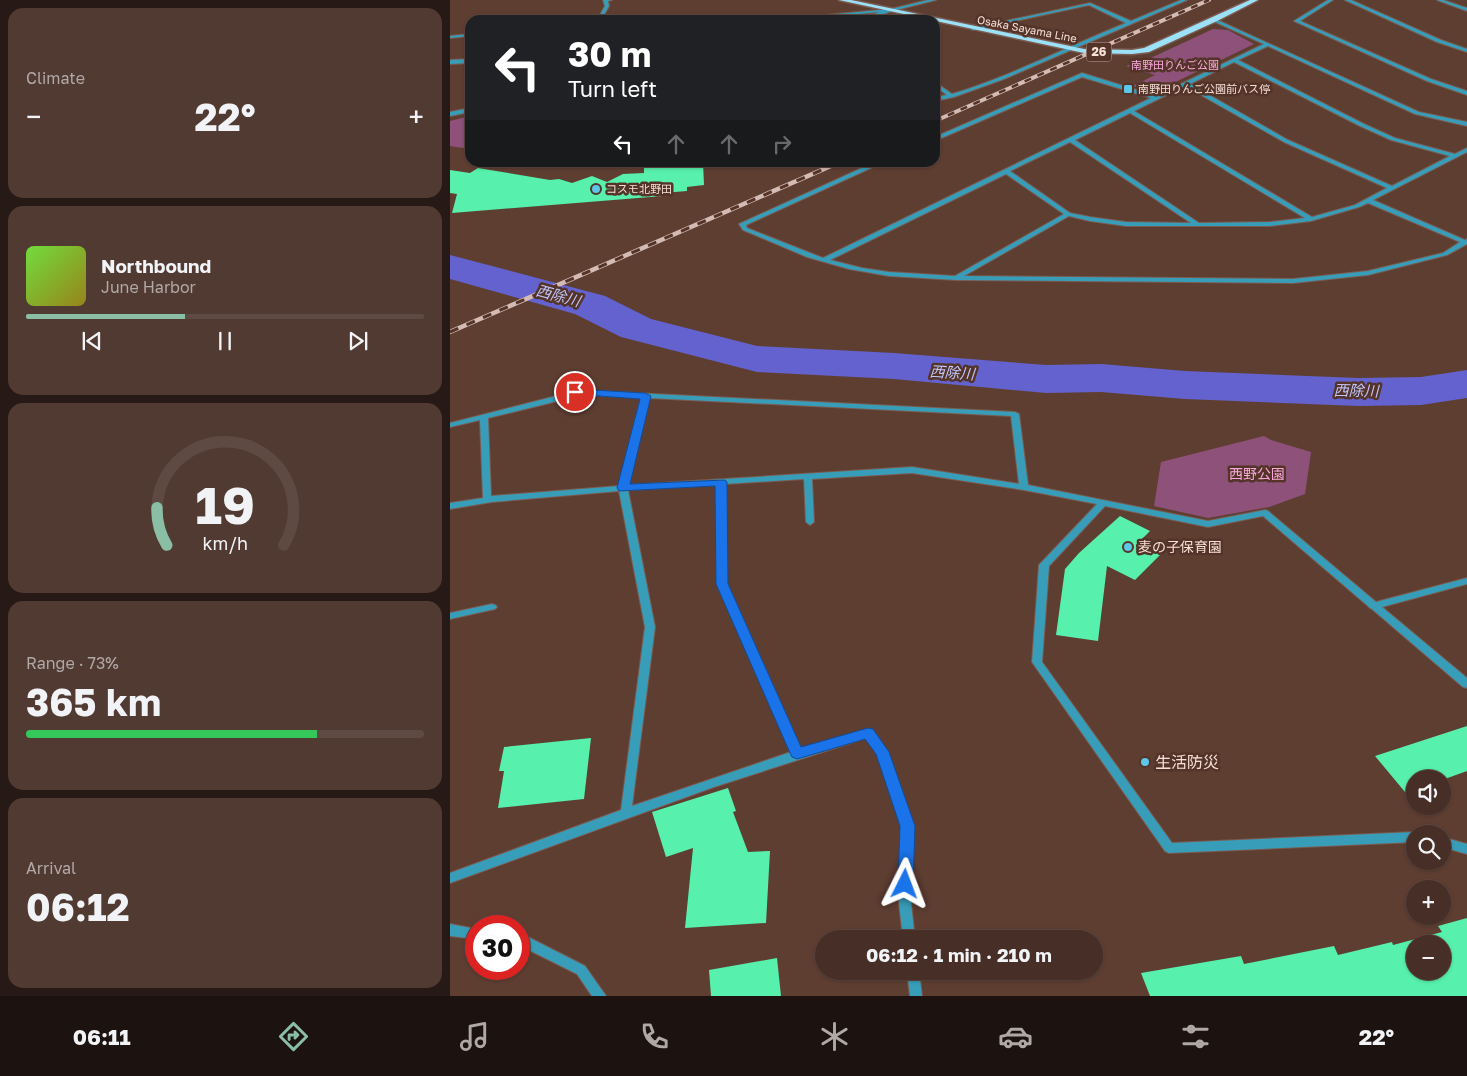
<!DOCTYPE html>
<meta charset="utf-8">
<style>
body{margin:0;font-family:"Golos Text","Noto Sans JP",sans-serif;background:#513a32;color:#f1f3f6;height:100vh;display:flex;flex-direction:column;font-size:19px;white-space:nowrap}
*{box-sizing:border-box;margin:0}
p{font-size:16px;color:#b0a8a7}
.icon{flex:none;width:28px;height:28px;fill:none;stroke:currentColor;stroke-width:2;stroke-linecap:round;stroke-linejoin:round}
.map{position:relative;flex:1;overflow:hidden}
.side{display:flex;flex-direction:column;gap:8px;padding:8px;background:#271915;width:450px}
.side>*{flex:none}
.banner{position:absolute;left:15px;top:15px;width:475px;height:152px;border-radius:15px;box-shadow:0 1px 4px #0004,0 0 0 1px #5f4a43;background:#202124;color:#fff;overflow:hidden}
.buttons{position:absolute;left:956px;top:770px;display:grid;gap:10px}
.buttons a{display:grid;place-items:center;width:45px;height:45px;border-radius:50%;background:#472e26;box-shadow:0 1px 4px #0004,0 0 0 1px #5f4a43;font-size:25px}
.speed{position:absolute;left:15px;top:915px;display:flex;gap:10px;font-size:25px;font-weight:700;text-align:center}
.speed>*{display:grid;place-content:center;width:65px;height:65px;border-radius:50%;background:#472e26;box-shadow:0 1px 4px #0004,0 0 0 1px #5f4a43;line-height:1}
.speed .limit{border:8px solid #d22;background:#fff;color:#111}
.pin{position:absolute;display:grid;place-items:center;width:42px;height:42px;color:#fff;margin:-21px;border:2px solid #fff;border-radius:50%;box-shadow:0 1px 5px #0007}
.me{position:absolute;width:55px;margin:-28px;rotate:3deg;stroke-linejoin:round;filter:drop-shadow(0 0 4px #0008)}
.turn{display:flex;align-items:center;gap:18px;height:105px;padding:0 20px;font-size:22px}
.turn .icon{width:65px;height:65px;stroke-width:2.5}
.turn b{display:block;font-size:35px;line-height:42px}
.lanes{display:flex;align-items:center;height:48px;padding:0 20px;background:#0003;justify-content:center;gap:25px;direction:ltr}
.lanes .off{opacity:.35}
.big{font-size:38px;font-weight:700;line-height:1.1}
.side .widget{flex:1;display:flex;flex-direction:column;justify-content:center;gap:8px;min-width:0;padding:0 18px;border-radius:15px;background:#513a32}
.side .dial{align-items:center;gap:0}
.dial svg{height:130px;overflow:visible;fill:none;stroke:#5f4a43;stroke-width:7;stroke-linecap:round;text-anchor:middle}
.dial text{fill:#f1f3f6;stroke:none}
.song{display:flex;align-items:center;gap:15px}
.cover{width:60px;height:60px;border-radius:8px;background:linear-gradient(135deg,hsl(100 70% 55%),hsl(50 70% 35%))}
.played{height:5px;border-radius:2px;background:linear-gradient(90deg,#8abfa5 40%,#5f4a43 40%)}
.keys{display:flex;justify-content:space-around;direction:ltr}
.heat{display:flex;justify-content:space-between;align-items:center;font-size:28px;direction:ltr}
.charge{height:8px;border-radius:4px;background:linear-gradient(90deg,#34c759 73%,#5f4a43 0)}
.trip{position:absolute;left:365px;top:930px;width:288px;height:50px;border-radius:25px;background:#472e26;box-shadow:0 1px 4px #0004,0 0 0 1px #5f4a43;font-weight:700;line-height:50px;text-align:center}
.dock{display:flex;height:80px;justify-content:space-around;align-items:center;background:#1c120f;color:#b0a8a7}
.dock .icon{width:35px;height:35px}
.dock .active{color:#8abfa5}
.dock b{font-size:22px;color:#f1f3f6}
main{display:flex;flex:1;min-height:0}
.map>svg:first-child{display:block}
</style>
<main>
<section class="side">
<div class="widget"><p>Climate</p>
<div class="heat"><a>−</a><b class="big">22°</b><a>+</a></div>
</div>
<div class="widget">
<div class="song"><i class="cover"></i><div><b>Northbound</b><p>June Harbor</p></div></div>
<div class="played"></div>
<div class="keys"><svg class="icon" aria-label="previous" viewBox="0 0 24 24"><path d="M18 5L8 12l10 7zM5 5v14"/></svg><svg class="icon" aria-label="pause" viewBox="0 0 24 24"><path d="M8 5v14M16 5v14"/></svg><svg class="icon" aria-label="next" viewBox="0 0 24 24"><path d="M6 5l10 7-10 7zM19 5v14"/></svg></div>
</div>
<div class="widget dial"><svg viewBox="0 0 100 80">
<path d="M14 69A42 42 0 1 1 86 69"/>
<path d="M14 69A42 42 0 0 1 8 46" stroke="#8abfa5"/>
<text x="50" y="56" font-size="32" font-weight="700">19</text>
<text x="50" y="72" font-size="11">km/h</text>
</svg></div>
<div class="widget"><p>Range · 73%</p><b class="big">365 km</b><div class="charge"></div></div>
<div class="widget"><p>Arrival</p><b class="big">06:12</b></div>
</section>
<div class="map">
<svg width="1017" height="996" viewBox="0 0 1017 996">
<rect width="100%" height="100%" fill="#5f3e32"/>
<g fill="#8e517a">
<path d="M 763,29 L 778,30 L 804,44 L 709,90 L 701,90 L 683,86 L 705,75 L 676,66 L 705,56 Z"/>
<path d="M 20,116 L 20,149 L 0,146 L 0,121 Z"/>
<path d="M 814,436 L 821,440 L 861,452 L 855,494 L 819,507 L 758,518 L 704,506 L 711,462 Z"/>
</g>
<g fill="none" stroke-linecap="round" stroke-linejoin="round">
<path fill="#6462ce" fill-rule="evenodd" d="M 0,255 L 155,296 L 201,319 L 307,346 L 444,353 L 596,365 L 651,364 L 735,371 L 908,378 L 971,377 L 1017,370 L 1017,398 L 971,405 L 908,406 L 735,399 L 651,392 L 596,393 L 444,379 L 307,372 L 171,337 L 125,314 L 0,279 Z"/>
</g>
<g fill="#57f0ac" fill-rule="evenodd">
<path d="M 194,162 L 253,162 L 254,185 L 237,187 L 237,191 L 213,193 L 213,196 L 2,213 L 7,194 L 0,193 L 0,170 L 20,173 L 28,168 L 100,180 L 109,179 L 122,183 L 142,176 L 157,182 L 173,174 L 194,173 Z"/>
<path d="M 670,516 L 700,531 L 689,542 L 712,553 L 685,580 L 657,566 L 648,641 L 606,635 L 615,569 L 629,553 Z"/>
<path d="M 1017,726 L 1017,771 L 992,780 L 965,779 L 965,789 L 955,792 L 925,756 Z"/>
<path d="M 141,738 L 134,799 L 48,808 L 54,771 L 49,771 L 54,747 Z"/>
<path d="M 278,788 L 286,811 L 283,812 L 298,852 L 320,851 L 316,923 L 235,928 L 243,848 L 216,857 L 202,812 Z"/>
<path d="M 1017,918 L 1017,996 L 700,996 L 691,973 L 791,956 L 794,964 L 884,946 L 888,955 L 942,942 L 943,945 L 992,932 L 988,926 ZM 965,944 L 992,944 L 992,971 L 965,971 Z"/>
<path d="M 327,958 L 331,996 L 261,996 L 259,970 Z"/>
</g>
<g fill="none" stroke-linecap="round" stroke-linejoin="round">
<defs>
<g id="minor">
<path d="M 153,0 L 162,0 L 158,1 L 159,6 L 151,20 L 147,20 L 155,6 Z"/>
<path d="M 478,0 L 486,0 L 442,11 L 417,20 L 410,20 L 429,12 L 347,20 L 330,20 L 332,19 L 441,9 Z"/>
<path d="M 731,0 L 737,0 L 554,79 L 504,97 L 485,101 L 485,97 L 497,95 L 485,86 L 485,82 L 502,94 C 562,76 618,46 676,23 L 639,5 L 524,30 L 522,30 L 522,28 L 640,3 L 681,21 Z"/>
<path d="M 878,0 L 883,0 L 850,21 L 981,79 L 1017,91 L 1017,95 L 977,81 L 844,21 Z"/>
<path d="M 895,0 L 901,0 L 991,40 L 1017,49 L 1017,52 L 987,42 Z"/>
<path d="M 987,0 L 993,0 L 1017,8 L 1017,11 Z"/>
<path d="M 765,19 L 969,112 L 1017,122 L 1017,126 L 965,114 L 818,46 L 788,60 L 914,124 L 945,138 L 1005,154 L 1017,148 L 1017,152 L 923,200 L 1015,240 L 1017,239 L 1017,244 L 997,255 L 918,275 L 843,283 L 506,280 L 439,276 L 399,269 L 357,257 L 293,230 L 289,224 L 425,162 L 434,162 L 296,225 L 297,228 L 373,258 L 701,98 L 632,77 L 487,140 L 485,141 L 485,137 L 632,73 L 706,96 L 814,44 L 763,21 L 763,20 ZM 784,62 L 910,126 L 941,140 L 1000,156 L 942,186 L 838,140 L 740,84 ZM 735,86 L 834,142 L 937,188 L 905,205 L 862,217 L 684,111 ZM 680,113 L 855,218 L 820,222 L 749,223 L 625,140 ZM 620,142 L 741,223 L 676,222 L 640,217 L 620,213 L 560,171 ZM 556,174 L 614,214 L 505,276 L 439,272 L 412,268 L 380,260 ZM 918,203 L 1010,242 L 993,253 L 918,271 L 843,279 L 514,276 L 619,216 L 640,221 L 676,226 L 820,226 L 861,221 L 909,207 Z"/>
<path d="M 20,34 L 20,36 L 0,38 L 0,36 Z"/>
<path d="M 20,59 L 20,63 L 0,64 L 0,60 Z"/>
<path d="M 20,108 L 20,112 L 0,116 L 0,112 Z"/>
<path d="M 125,390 L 565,412 L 569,414 L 578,485 L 758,521 L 815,510 L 818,511 L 926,602 L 1017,578 L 1017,584 L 932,607 L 1017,678 L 1017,688 L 1013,687 L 922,609 L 920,608 L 918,606 L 813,516 L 758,527 L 655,506 L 599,566 L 592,662 L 722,843 L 965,832 L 969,834 L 965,834 L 965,842 L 719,853 L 715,851 L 582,662 L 589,565 L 647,504 L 574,490 L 462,473 L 362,479 L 364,522 L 360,525 L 356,522 L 354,479 L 275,484 L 277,584 L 351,749 L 418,729 L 422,730 L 437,752 L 464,826 L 461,903 L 465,939 L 453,939 L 449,903 L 452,826 L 427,754 L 416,738 L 264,787 L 0,883 L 0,873 L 171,810 L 195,627 L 169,491 L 42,502 L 0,509 L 0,503 L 33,498 L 30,420 L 0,427 L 0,423 L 110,395 ZM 126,394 L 191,398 L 169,486 L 41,496 L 38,418 L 116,399 ZM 199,398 L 561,416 L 569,484 L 462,467 L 178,485 ZM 267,485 L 267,584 L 341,752 L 182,806 L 205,627 L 178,490 Z"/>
<path d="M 42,604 L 45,605 L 47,607 L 45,609 L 0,619 L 0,613 Z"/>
<path d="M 992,837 L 1017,844 L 1017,854 L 992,847 Z"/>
<path d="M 0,924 L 26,929 L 26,939 L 0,936 Z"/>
<path d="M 69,935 L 78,937 L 135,966 L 156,996 L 142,996 L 127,974 L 69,945 Z"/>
<path d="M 457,971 L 469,971 L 472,996 L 460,996 Z"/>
</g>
<path id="major" d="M 389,0 L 401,0 L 634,49 L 682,50 L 694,48 L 800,0 L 808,0 L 767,21 L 699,52 L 682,54 L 634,53 Z"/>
</defs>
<use href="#minor" stroke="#7a5b50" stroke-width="2"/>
<use href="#major" stroke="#7a5b50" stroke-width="3"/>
<use href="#minor" fill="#389db9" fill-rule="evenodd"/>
<use href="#major" fill="#9ce1f7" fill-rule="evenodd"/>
<defs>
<path id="rail-far1" d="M 485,121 L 759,0"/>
<path id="rail" d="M 0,332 L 390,162"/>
</defs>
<use href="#rail-far1" stroke="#d4bbb3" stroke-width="4"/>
<use href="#rail" stroke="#d4bbb3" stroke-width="4.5"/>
<use href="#rail-far1" stroke="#543428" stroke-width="2.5" stroke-dasharray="7" stroke-linecap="butt"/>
<use href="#rail" stroke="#543428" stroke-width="3" stroke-dasharray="9" stroke-linecap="butt"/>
</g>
<path fill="#1a73e8" stroke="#114b97" d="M 125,389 L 195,393 L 201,396 L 180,484 L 275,480 L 277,482 L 278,584 L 351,747 L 418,728 L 423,729 L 439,752 L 465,826 L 463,884 L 461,888 L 455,890 L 450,888 L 448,884 L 450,826 L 426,754 L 415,739 L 347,759 L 342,757 L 340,753 L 266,584 L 265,486 L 169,491 L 167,488 L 190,399 L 121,394 L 121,390 Z"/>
<g fill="#5cc7e7" stroke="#543428" stroke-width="2">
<rect x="673" y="84" width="10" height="10" rx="2.5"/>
<circle cx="146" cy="189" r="5"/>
<circle cx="678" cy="547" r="5"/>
<circle cx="695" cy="762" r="5"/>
</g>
<g text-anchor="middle" stroke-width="5" stroke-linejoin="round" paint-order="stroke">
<g font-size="11" fill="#f5dfd8" stroke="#543428">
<text transform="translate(577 29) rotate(11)" y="4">Osaka Sayama Line</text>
</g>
<g font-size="11" fill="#f9a8dd" stroke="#543428">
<text x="725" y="69">南野田りんご公園</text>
</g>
<g font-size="11" fill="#f5dfd8" stroke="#543428" text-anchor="start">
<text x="688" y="93">南野田りんご公園前バス停</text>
<text x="156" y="193">コスモ北野田</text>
</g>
<rect fill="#543428" stroke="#c5aca3" stroke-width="1" x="636.5" y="42.5" width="25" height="19" rx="4"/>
<g font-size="12" font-weight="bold" fill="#f5dfd8">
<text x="649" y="56">26</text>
</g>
<g font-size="14" fill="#f9a8dd" stroke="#543428">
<text x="807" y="479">西野公園</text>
</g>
<g font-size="14" fill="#f5dfd8" stroke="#543428" text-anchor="start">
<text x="688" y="552">麦の子保育園</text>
</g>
<g font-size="15" font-style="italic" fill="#c1c6fd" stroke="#543428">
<text transform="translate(108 296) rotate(15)" y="5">西除川</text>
<text transform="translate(502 373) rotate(4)" y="5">西除川</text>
<text transform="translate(906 391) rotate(1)" y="5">西除川</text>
</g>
<g font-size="16" fill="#f5dfd8" stroke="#543428" text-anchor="start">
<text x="705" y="768">生活防災</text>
</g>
</g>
</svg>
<div class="buttons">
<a><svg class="icon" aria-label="sound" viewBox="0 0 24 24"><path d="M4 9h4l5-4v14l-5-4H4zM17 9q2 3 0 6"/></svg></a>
<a><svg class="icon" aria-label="search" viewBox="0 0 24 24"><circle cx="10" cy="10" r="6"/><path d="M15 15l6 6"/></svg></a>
<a>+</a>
<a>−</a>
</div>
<div class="speed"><div class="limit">30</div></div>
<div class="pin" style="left:125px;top:392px;background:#d93025"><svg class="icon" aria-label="arrive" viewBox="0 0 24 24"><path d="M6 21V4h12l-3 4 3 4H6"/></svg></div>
<svg class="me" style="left:455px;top:884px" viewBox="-20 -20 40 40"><path d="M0-17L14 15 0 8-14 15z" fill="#1a73e8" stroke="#fff" stroke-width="4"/></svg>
<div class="trip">06:12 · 1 min · 210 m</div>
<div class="banner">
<div class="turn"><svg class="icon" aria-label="left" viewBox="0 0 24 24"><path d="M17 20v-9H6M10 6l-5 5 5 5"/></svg><div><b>30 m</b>Turn left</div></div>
<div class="lanes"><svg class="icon" aria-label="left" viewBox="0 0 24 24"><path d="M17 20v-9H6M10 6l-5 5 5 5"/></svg><svg class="icon off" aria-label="ahead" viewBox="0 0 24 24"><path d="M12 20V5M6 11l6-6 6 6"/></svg><svg class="icon off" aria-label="ahead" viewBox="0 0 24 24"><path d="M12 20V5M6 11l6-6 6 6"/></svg><svg class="icon off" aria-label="right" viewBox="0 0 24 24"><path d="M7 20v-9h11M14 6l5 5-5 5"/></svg></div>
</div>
</div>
</main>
<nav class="dock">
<b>06:11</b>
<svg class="icon active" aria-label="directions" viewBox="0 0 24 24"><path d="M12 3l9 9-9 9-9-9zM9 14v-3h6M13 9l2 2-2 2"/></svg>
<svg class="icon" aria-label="music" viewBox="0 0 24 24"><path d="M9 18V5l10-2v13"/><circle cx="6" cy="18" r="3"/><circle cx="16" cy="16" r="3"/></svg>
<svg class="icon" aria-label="phone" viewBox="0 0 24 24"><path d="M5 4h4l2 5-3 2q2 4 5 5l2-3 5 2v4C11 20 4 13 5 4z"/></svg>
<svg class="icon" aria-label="climate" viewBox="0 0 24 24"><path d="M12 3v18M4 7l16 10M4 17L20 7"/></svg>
<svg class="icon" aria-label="car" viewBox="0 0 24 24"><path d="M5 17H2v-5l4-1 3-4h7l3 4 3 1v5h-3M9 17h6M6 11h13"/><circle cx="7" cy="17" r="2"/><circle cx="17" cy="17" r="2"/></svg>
<svg class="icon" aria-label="filters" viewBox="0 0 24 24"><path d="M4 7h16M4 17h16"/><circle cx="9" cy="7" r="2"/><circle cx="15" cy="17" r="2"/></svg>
<b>22°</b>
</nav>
